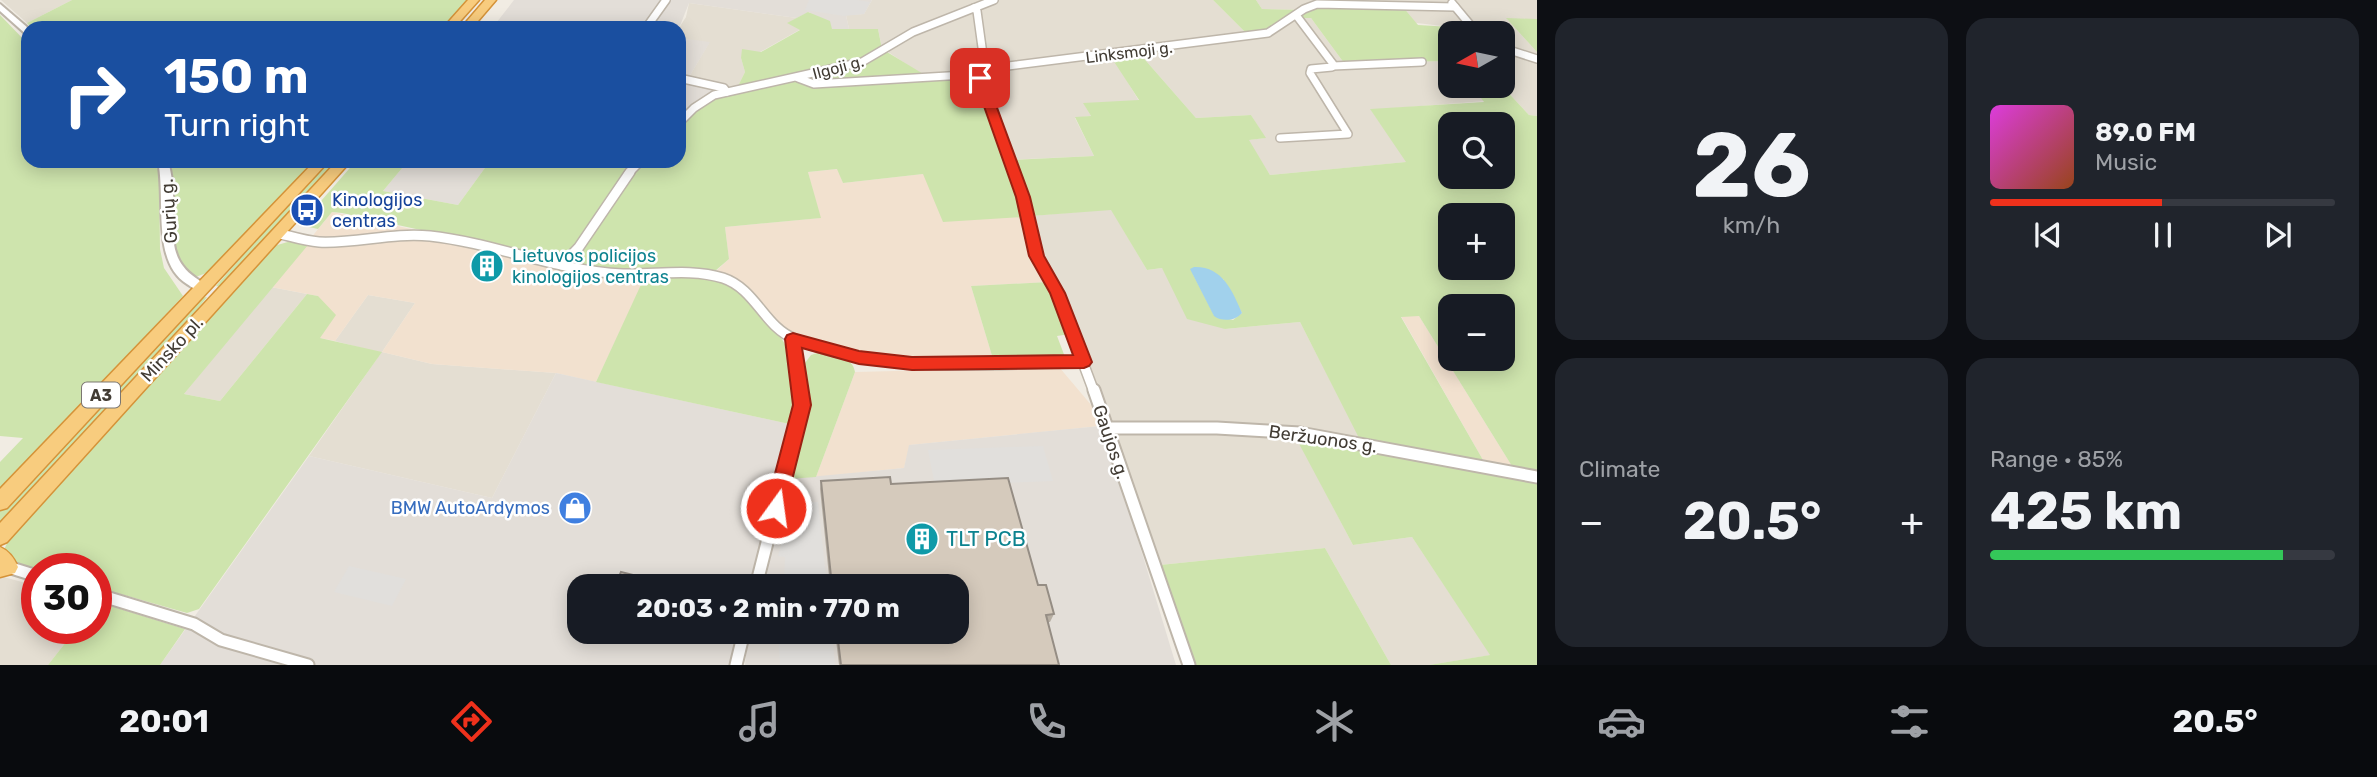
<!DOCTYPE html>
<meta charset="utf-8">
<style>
body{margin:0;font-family:Rubik,sans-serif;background:#20242c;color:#f1f3f6;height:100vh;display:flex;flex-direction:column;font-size:26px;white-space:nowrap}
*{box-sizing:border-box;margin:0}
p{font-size:23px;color:#9ea1a6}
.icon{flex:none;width:38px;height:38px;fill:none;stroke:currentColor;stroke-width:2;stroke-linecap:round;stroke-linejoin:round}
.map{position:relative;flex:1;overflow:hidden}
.drawer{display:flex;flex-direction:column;gap:18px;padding:18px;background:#0d0f14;width:840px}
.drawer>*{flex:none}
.top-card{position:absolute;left:21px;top:21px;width:665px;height:147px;border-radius:21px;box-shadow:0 4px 18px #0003;background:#1a4fa0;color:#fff;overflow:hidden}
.needle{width:46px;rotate:261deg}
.buttons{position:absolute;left:1438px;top:21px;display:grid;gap:14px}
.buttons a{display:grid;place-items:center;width:77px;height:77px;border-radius:14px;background:#171b24;box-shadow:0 4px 18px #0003;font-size:35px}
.speed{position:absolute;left:21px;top:553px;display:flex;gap:14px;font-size:35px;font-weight:700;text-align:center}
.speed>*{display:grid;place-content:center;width:91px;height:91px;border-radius:50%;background:#171b24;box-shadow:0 4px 18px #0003;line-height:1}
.speed .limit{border:10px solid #d22;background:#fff;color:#111}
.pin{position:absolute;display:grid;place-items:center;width:60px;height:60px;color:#fff;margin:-30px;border-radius:14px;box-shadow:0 4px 10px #0006}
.me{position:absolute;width:77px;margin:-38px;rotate:14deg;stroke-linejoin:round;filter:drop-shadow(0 0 5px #0008)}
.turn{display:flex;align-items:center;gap:24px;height:147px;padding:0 28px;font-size:32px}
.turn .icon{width:91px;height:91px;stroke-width:2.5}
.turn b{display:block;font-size:49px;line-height:60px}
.big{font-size:52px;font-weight:700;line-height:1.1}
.drawer .widget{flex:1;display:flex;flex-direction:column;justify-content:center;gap:10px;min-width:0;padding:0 24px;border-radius:21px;background:#20242c}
.drawer .dial{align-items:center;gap:0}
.dial b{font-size:91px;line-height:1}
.song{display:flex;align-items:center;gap:21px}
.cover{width:84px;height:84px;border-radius:10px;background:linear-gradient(135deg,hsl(300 70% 55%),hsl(20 70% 35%))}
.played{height:7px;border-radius:4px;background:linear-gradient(90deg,#ef311c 50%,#363941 50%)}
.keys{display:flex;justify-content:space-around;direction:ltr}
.heat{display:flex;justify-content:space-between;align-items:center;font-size:38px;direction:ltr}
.charge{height:10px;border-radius:5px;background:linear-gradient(90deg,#34c759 85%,#363941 0)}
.drawer .tiles{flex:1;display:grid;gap:18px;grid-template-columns:repeat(2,1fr)}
.trip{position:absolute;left:567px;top:574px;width:402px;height:70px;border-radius:21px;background:#171b24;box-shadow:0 4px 18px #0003;font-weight:700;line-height:70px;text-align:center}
.tabs{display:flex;height:112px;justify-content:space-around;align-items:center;background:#090b0e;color:#9ea1a6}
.tabs .icon{width:49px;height:49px}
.tabs .active{color:#ef311c}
.tabs b{font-size:32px;color:#f1f3f6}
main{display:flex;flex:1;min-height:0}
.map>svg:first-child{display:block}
</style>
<main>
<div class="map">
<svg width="1537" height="665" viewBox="0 0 1537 665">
<rect width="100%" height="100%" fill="#f1ece3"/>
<g fill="#e4ded2">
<path d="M 1,0 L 72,0 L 27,23 Z"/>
<path d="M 872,0 L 1213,0 L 1246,33 L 1285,18 L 1311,18 L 1344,63 L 1451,61 L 1451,86 L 1472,86 L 1485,101 L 1371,110 L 1407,162 L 1270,175 L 1248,140 L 1265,138 L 1251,115 L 1196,118 L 1140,54 L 1112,56 L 1139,101 L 1084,104 L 1091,116 L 1075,118 L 1094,156 L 1007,160 L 991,120 L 882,48 L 878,29 L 849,29 L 846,15 L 864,14 Z"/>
<path d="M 1256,0 L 1537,0 L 1537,19 L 1507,19 L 1537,52 L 1537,116 L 1529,115 L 1502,86 L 1503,33 L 1457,33 L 1451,27 L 1306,10 L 1262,9 Z"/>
<path d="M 689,3 L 797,18 L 788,23 L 801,29 L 760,52 L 741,58 L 745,72 L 737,88 L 689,77 L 709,43 L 679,38 L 679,28 L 686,17 Z"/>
<path d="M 1111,209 L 1147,270 L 1162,268 L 1225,329 L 1300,322 L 1364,446 L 1297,438 L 1353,545 L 1412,537 L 1491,655 L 1429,665 L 1391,665 L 1325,548 L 1160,565 L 1038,252 L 1031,216 Z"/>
<path d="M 271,287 L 307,294 L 220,401 L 184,394 Z"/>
<path d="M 368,295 L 415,303 L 382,352 L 432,364 L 556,373 L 492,498 L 309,456 L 381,353 L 335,341 Z"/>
<path d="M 0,576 L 37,586 L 37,628 L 77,628 L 48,665 L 0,665 Z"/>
</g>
<g fill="#f2e1cf">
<path d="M 838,169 L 843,183 L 923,174 L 1024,217 L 1048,282 L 971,286 L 993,359 L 958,362 L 866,356 L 798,338 L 784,330 L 750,289 L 715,272 L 729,259 L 725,227 L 820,218 L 808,172 Z"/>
<path d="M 332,212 L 569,263 L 625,270 L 649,269 L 596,382 L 556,373 L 432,364 L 382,352 L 415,303 L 368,295 L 335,341 L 320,338 L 318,296 L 271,287 Z"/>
<path d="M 1401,316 L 1419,316 L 1515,471 L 1487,467 Z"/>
<path d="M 1059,367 L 1092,406 L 1100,426 L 910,445 L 904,468 L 816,477 L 855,372 Z"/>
</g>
<g fill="#e3ded8">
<path d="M 514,0 L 872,0 L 864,14 L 846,15 L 849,29 L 831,29 L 809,12 L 797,18 L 689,3 L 679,28 L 493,27 Z"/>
<path d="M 679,38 L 710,42 L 689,77 L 737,88 L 679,119 Z"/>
<path d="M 408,161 L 490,161 L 458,205 L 383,191 Z"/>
<path d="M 556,373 L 794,425 L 749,586 L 579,586 L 579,632 L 737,632 L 729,665 L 160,665 L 309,456 L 492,498 Z"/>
<path d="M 1100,426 L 1128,507 L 1176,665 L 745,665 L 748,632 L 957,632 L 957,586 L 759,586 L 788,479 L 904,468 L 909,445 Z"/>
</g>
<g fill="#cee4ad" fill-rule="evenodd">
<path d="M 72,0 L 468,0 L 441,28 L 31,28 L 27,23 Z"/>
<path d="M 1213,0 L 1256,0 L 1262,9 L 1306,10 L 1306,3 L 1402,6 L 1418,25 L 1451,27 L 1457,33 L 1451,33 L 1451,61 L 1344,63 L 1311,18 L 1285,18 L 1264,32 L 1246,33 Z"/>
<path d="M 808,12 L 830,21 L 832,29 L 878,29 L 882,49 L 930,78 L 977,76 L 1024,217 L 943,222 L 923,174 L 843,183 L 837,169 L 808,172 L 821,218 L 725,227 L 729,259 L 715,271 L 609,270 L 569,263 L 626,180 L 644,161 L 679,161 L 679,127 L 700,107 L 737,88 L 745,72 L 741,58 L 742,49 L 761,52 L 800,30 L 787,23 Z"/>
<path d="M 0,15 L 28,44 L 28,161 L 151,161 L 159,171 L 160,249 L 164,268 L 183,296 L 0,491 L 0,462 L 23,438 L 0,436 Z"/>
<path d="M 1506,18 L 1537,19 L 1537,52 Z"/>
<path d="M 1140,54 L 1196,118 L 1251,115 L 1266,138 L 1249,140 L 1270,175 L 1406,162 L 1370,109 L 1484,102 L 1472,86 L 1502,86 L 1529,115 L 1537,116 L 1537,474 L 1515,471 L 1419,316 L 1401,317 L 1487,467 L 1360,440 L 1300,322 L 1225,329 L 1187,319 L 1162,268 L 1147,270 L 1111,210 L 1031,216 L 1012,160 L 1094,156 L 1075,117 L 1091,116 L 1083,103 L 1139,100 L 1111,57 ZM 1451,124 L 1503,124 L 1503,177 L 1451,177 ZM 1451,215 L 1503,215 L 1503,268 L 1451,268 ZM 1193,274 L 1223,279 L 1242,313 L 1233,320 L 1214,315 ZM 1451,306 L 1503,306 L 1503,359 L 1451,359 Z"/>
<path d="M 169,161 L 314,161 L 209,272 L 193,278 C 155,237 184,201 169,161 Z"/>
<path d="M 326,161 L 339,161 L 221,287 L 216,286 Z"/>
<path d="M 356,161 L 408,161 L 383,191 L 458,205 L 490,161 L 638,161 L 569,252 L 550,258 L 342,213 L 332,212 L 318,229 L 300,225 Z"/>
<path d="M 291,241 L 308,245 L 184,394 L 220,401 L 307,294 L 318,296 L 336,315 L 320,338 L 382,352 L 199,609 L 187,613 L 96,587 L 96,569 L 37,570 L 7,561 L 3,552 L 8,541 L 274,246 Z"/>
<path d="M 645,276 C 674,276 705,276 731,286 C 744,291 751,301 760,311 C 794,350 803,372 794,425 L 596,382 Z"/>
<path d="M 1048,282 L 1070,334 L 1057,336 L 1065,357 L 993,359 L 971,286 Z"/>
<path d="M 207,297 L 168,347 L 0,530 L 0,510 L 200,298 Z"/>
<path d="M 820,352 C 833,356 853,356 855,372 L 816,477 L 788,479 L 808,406 L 805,363 L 811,355 Z"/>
<path d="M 1296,438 L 1537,481 L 1537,665 L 1429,665 L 1490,655 L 1412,537 L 1353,545 Z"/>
<path d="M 1325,548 L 1391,665 L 1194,665 L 1160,565 Z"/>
<path d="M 98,602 L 185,629 L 160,665 L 48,665 L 77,628 L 96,628 Z"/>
</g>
<g fill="#e1dfdc">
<path d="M 809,0 L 857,0 L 870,2 L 864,14 L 844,16 L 805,10 Z"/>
<path d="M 1043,446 L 1053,481 L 935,486 L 928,450 Z"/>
<path d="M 818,502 L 827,586 L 775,586 L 774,580 L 784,577 L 785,557 L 778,556 L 792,503 Z"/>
<path d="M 349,566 L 406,579 L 392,606 L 334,592 Z"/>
<path d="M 778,632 L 832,632 L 835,665 L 780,665 Z"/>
</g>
<path fill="#a1d1ec" d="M 1194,267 C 1222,266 1232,290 1242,313 C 1235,321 1222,322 1214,316 L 1190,269 Z"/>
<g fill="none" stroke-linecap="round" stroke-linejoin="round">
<defs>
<g id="minor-far2">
<path d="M 1452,3 L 1477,33"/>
<path d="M 974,8 L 977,11 L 985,69"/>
<path d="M 646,28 L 666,0"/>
<path d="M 1503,48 L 1537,59"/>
<path d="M 1333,66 L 1422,62"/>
<path d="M 981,74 L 1015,174"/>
<path d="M 679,78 L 724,88 L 727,92"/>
<path d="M 798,78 L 814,84 L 981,74 L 985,69 L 1268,33 L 1304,9 L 1317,4 L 1455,7"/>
<path d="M 679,123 L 694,108 L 714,95 L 862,62 L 913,32 L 994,0"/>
<path d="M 1280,138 L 1348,134 L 1310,73 L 1311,69 L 1332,67 L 1333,64 L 1296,15"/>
<path d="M 628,174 L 641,161"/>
</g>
<g id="minor-far1">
<path d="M 1015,172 L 1036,255 L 1057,293 L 1094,392"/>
<path d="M 277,233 C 290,236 305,241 319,242 C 355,244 393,232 430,236 C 494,243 557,271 623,274 C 656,275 691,268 723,278 C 756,289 764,327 795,339 C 882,375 991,364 1084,362"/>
<path d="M 562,265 L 579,247 L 630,172"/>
<path d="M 793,339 L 800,392"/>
</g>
<g id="minor">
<path d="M 1094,390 L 1189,665"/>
<path d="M 1106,428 L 1217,428 L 1300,433 L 1537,477"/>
<path d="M 8,567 L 37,576"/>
<path d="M 756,586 L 802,405 L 800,390"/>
<path d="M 96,594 L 194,624 L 221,640 L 308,665"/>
<path d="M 736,665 L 744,632"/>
</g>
<g id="tertiary">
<path d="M 0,4 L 28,28 L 28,36 L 0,11 Z"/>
<path d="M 158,161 L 168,161 C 171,172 173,183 173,195 C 174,217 168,247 183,266 C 190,276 200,279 208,288 L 206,291 C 198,292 193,288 187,284 C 151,262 166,198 158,161 Z"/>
</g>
<g id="trunk">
<path d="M 468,0 L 479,0 L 454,28 L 443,28 Z"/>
<path d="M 485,0 L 496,0 L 472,28 L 461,28 Z"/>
<path d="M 315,161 L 329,161 L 7,508 L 0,510 L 0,489 Z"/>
<path d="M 337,161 L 351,161 L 7,542 L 0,545 L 0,523 Z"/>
<path d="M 0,547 C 9,551 14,558 18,567 L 15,573 L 0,577 Z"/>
</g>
</defs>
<use href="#minor-far2" stroke="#beb6aa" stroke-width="10"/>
<use href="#minor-far1" stroke="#beb6aa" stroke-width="12"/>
<use href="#minor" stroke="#beb6aa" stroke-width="15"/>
<use href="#tertiary" stroke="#beb6aa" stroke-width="4"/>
<use href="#trunk" stroke="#d59339" stroke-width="3"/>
<use href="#minor-far2" stroke="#fff" stroke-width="7"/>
<use href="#minor-far1" stroke="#fff" stroke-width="9"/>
<use href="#minor" stroke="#fff" stroke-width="11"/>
<use href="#tertiary" fill="#fff" fill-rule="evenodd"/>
<use href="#trunk" fill="#f8cc7e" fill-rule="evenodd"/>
</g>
<g fill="#b7aea2">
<path d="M 496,254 L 498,259 L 490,274 L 475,273 L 474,268 Z"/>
<path d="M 821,481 L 891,484 L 1038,585 L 1054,614 L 1050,622 L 1047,622 L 1059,665 L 839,665 L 835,632 L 957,632 L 957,586 L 830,586 L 820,489 Z"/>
</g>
<path fill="#958d84" d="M 496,254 L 498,259 L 490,274 L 488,270 Z"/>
<g fill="#d5cabc" stroke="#958d84" stroke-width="2">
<path d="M 482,253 L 496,254 L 488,270 L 474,268 Z"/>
<path d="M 890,477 L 891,484 L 1008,478 L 1038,585 L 1046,585 L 1054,614 L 1046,615 L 1059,665 L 841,665 L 837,632 L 957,632 L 957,586 L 832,586 L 821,481 Z"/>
<path d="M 621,572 L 677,586 L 615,586 Z"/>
</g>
<path fill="#ef311c" stroke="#9b2012" stroke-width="2" d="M 980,74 L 986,78 L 1030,197 L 1044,256 L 1065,293 L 1092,362 L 1089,366 L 1084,368 L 912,370 L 859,364 L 802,348 L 811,405 L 785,508 L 782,514 L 776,517 L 769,514 L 766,508 L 793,405 L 785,339 L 787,335 L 793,333 L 859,351 L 912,357 L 1073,355 L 1050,293 L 1029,256 L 1016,197 L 974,78 Z"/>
<defs>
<symbol id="bus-disc" viewBox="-11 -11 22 22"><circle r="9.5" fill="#1a4fb4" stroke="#fff"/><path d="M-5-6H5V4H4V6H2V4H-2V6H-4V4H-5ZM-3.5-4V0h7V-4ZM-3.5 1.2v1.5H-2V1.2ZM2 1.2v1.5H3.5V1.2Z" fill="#fff"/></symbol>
<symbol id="building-disc" viewBox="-11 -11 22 22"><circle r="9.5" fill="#0f9aa8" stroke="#fff"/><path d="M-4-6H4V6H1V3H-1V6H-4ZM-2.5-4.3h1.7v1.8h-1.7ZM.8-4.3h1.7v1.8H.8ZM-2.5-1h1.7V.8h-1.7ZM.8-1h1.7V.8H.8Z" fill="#fff"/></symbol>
<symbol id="shop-disc" viewBox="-11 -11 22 22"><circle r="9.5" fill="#3f7fe0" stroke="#fff"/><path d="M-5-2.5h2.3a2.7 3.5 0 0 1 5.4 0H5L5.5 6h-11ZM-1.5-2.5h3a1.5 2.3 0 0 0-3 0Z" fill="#fff"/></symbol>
</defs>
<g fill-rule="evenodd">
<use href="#bus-disc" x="288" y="191" width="38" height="38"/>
<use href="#building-disc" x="468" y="247" width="38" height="38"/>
<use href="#shop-disc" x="556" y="489" width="38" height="38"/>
<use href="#building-disc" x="903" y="520" width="38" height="38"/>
</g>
<g text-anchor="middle" stroke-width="5" stroke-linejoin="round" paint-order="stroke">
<g font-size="16" fill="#423c34" stroke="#fff">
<text transform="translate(1129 52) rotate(-7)" y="6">Linksmoji g.</text>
<text transform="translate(838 67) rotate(-15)" y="6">Ilgoji g.</text>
</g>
<rect fill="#fff" stroke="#7b7671" stroke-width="2" x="82" y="382.5" width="38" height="25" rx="5"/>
<g font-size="16" font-weight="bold" fill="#423c34">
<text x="101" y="401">A3</text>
</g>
<g font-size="18" fill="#164399" stroke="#fff" text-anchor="start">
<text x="332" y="206">Kinologijos<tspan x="332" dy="21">centras</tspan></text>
</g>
<g font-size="18" fill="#423c34" stroke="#fff">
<text transform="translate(169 211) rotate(-94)" y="6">Gurių g.</text>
<text transform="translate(172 349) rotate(-47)" y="6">Minsko pl.</text>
<text transform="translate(1323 439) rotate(8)" y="6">Beržuonos g.</text>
<text transform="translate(1111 442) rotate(71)" y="6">Gaujos g.</text>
</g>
<g font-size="18" fill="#0d838f" stroke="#fff" text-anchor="start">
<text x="512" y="262">Lietuvos policijos<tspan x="512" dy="21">kinologijos centras</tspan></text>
</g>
<g font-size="18" fill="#366cbe" stroke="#fff" text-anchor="end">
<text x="550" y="514">BMW AutoArdymos</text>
</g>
<g font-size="21" fill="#0d838f" stroke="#fff" text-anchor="start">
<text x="946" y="546">TLT PCB</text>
</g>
</g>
</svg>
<div class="buttons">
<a><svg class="needle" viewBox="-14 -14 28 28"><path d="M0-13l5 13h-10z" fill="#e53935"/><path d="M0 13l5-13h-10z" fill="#9ea1a6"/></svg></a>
<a><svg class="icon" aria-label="search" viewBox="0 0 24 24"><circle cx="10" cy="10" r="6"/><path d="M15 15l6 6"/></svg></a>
<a>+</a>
<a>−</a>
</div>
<div class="speed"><div class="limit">30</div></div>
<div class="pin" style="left:980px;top:78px;background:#d93025"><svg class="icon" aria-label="arrive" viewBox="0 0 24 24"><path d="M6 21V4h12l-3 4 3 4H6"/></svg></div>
<svg class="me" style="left:776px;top:508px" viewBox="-20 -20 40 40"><circle r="17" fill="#ef311c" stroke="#fff" stroke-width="3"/><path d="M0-11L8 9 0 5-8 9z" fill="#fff"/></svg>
<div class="trip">20:03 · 2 min · 770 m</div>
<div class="top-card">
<div class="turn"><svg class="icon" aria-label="right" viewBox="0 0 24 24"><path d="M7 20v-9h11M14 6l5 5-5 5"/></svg><div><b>150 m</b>Turn right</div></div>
</div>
</div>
<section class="drawer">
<div class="tiles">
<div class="widget dial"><b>26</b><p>km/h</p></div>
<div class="widget">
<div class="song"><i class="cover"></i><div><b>89.0 FM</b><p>Music</p></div></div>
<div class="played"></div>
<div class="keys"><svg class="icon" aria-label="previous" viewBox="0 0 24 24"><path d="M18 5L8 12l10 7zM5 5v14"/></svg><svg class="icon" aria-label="pause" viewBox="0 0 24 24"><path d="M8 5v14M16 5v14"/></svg><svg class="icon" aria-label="next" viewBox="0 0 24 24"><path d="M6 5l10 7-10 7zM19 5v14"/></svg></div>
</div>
<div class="widget"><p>Climate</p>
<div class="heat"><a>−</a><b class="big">20.5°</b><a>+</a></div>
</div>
<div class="widget"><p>Range · 85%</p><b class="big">425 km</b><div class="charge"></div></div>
</div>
</section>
</main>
<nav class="tabs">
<b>20:01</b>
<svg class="icon active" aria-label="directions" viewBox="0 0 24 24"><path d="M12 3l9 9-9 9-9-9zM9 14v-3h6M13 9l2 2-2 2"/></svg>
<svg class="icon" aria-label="music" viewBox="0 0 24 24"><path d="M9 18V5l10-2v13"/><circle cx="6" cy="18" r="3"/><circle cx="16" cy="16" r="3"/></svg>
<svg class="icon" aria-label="phone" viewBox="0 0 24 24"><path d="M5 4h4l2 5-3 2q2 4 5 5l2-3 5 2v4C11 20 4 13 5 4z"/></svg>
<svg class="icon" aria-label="climate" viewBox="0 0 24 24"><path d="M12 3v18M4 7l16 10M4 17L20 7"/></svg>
<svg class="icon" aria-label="car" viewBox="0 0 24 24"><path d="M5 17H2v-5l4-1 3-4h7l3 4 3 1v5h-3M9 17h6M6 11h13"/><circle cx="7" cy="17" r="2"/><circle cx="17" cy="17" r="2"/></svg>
<svg class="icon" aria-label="filters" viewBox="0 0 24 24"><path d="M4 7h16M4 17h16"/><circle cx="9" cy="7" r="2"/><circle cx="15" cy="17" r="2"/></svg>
<b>20.5°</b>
</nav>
